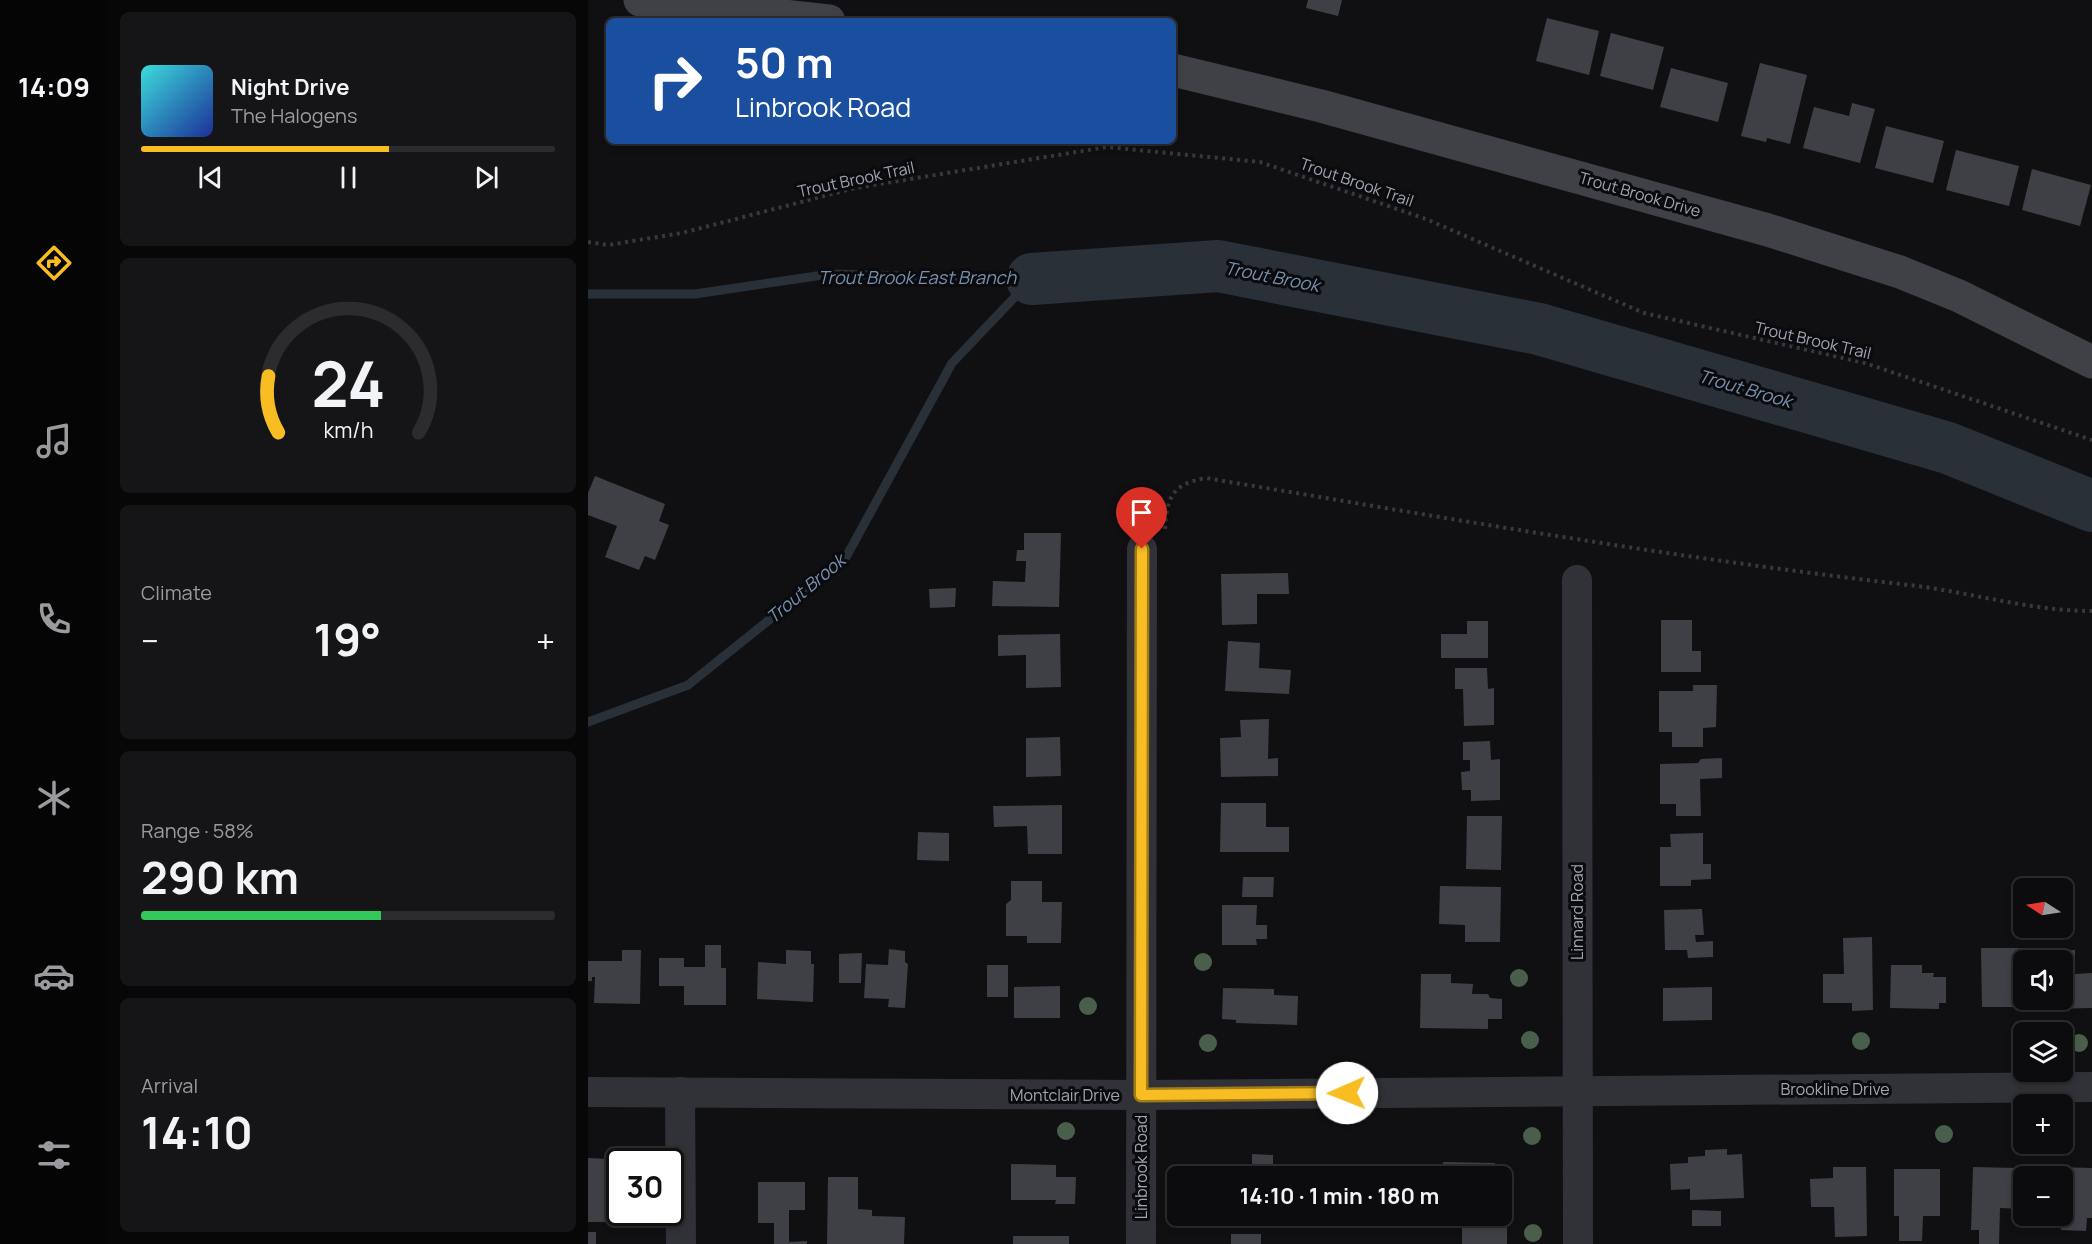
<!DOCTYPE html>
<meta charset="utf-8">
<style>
body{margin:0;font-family:Manrope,sans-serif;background:#151517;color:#f1f3f6;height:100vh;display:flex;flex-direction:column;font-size:22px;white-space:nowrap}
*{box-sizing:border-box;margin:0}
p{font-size:20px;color:#9a9b9e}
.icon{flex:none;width:33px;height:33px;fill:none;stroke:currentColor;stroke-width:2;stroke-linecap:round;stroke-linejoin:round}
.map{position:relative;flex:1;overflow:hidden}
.details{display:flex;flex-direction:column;gap:12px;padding:12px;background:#070708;width:480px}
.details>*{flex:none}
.top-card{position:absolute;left:18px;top:18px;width:570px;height:126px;border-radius:9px;box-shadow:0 3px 9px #0003,0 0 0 2px #2c2c2e;background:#1a4fa0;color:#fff;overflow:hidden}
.needle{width:39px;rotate:282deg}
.fabs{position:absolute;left:1425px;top:878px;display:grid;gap:12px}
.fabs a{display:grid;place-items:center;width:60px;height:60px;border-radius:9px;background:#0c0c0e;box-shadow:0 3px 9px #0003,0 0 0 2px #2c2c2e;font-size:30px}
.speed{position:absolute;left:18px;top:1148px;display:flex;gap:12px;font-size:30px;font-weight:700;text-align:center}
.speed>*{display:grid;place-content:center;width:78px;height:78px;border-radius:50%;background:#0c0c0e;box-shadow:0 3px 9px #0003,0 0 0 2px #2c2c2e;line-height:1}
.speed .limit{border:3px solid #111;border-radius:9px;background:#fff;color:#111}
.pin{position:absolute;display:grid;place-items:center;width:51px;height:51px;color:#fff;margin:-62px -26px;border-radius:50% 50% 50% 0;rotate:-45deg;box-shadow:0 0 6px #0007}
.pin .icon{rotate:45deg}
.me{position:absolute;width:66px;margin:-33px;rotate:269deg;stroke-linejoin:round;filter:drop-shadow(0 0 4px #0008)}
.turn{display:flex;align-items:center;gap:21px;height:126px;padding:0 30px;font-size:27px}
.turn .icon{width:78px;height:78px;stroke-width:2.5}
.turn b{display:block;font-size:42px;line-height:51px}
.big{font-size:45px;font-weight:700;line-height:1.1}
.details .widget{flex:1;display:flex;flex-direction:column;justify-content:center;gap:9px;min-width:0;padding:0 21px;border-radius:9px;background:#151517}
.details .dial{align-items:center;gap:0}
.dial svg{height:156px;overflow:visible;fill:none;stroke:#2c2c2e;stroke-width:7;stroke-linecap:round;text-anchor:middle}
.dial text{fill:#f1f3f6;stroke:none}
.song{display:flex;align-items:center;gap:18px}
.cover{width:72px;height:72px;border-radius:9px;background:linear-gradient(135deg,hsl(180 70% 55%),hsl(230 70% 35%))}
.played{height:6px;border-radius:3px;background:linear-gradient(90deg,#f7bd23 60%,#2c2c2e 60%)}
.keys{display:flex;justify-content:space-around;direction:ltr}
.heat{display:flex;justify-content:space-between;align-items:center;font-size:33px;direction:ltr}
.charge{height:9px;border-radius:4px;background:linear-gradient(90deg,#34c759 58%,#2c2c2e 0)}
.trip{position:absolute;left:579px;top:1166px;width:345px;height:60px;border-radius:9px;background:#0c0c0e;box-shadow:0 3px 9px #0003,0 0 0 2px #2c2c2e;font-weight:700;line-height:60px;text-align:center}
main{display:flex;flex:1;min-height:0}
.dock{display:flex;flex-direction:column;width:108px;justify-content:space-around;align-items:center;background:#050506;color:#9a9b9e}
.dock .icon{width:42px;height:42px}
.dock .on{color:#f7bd23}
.dock b{font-size:27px;color:#f1f3f6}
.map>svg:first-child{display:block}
</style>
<main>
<nav class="dock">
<b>14:09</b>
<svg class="icon on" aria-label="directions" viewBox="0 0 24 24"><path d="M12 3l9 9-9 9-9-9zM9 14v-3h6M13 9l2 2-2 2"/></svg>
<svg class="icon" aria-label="music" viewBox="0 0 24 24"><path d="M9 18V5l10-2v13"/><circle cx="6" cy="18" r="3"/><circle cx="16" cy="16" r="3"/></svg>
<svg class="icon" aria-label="phone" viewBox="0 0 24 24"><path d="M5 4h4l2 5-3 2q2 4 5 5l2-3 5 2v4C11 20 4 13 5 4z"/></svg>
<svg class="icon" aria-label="climate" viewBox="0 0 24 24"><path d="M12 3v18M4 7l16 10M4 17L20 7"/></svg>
<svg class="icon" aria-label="car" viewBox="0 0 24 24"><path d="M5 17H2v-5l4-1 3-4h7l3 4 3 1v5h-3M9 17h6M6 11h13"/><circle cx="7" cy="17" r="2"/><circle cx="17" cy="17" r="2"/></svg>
<svg class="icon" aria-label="filters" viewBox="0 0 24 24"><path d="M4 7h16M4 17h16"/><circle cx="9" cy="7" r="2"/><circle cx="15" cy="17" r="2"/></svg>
</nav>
<section class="details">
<div class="widget">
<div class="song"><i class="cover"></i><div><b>Night Drive</b><p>The Halogens</p></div></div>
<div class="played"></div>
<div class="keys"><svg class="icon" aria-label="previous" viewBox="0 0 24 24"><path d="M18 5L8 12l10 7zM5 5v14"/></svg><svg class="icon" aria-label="pause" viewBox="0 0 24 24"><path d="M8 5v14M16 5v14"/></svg><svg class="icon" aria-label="next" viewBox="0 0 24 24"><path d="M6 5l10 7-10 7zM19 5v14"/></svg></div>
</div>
<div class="widget dial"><svg viewBox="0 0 100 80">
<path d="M14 69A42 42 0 1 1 86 69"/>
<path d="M14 69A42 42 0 0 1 9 40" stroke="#f7bd23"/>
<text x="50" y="56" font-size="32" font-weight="700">24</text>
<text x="50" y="72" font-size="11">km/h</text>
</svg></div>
<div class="widget"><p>Climate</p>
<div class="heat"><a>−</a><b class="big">19°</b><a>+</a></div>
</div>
<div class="widget"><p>Range · 58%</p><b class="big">290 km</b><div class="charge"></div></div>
<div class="widget"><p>Arrival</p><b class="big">14:10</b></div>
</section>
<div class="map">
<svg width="1504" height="1244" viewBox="0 0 1504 1244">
<rect width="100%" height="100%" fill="#101012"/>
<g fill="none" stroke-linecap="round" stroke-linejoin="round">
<g stroke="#293037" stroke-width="9">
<path d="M 0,294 L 107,294 L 242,274 L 444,279"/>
<path d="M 0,722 L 100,685 L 257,559 L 364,363 L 444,279"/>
</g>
<path stroke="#293037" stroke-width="52" d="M 444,279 L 630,266 L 951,329 L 1360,448 L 1504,506"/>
</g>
<g fill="#3f4045">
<path d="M 720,0 L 754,0 L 750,16 L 718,8 Z"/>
<path d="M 959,18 L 1011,31 L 1001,75 L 948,61 Z"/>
<path d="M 1023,33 L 1076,47 L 1065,90 L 1012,76 Z"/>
<path d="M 1172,63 L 1219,75 L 1202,144 L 1179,138 L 1178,142 L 1153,136 Z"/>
<path d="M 1083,68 L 1140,83 L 1130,122 L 1072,107 Z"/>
<path d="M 1264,103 L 1287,109 L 1272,163 L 1215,148 L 1226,107 L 1261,116 Z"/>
<path d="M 1298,126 L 1356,141 L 1345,183 L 1287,168 Z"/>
<path d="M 1368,150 L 1431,166 L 1421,206 L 1358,190 Z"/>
<path d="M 1444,169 L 1503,185 L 1492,226 L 1434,210 Z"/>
<path d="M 7,476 L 77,504 L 71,521 L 81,525 L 67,560 L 57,556 L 51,570 L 17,557 L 29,526 L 0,515 L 0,493 Z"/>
<path d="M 436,533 L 473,533 L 471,607 L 404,606 L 405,581 L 437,582 L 438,561 L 428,561 L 429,550 L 436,550 Z"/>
<path d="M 700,573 L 701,594 L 669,594 L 669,624 L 634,625 L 633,574 Z"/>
<path d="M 368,588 L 367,607 L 342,608 L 341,589 Z"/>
<path d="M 1073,620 L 1104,620 L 1104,651 L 1113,651 L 1113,672 L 1073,672 Z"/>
<path d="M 879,621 L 900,621 L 900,658 L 853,658 L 853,634 L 879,634 Z"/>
<path d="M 472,634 L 473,687 L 438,688 L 438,655 L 410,656 L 410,635 Z"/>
<path d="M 640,641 L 672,643 L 671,668 L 703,670 L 701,694 L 637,691 Z"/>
<path d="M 867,668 L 899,668 L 900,689 L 906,688 L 906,725 L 876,726 L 875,689 L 867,689 Z"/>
<path d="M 1105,685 L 1129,685 L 1128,727 L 1115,728 L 1115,747 L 1084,747 L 1084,732 L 1071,732 L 1071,691 L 1105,691 Z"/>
<path d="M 681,719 L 680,759 L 690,758 L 690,776 L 633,777 L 632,738 L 653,737 L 652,720 Z"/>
<path d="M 472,737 L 473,776 L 438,777 L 438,738 Z"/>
<path d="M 902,741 L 903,760 L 912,759 L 912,800 L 883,801 L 883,790 L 874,790 L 873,772 L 882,771 L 882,760 L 875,760 L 875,742 Z"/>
<path d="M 1134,758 L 1134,778 L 1112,779 L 1113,816 L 1088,816 L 1088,804 L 1072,804 L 1072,764 L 1110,763 L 1113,759 Z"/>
<path d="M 633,803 L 678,803 L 678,827 L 701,827 L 701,852 L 632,852 Z"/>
<path d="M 474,805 L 474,854 L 440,854 L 439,826 L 406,827 L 405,806 Z"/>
<path d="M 879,816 L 914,816 L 913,870 L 878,869 Z"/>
<path d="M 330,832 L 361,833 L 361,861 L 329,860 Z"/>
<path d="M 1115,833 L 1115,864 L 1123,864 L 1123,879 L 1103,880 L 1103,886 L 1072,886 L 1072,847 L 1083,847 L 1082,834 Z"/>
<path d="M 655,877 L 686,877 L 685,897 L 654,897 Z"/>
<path d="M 423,881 L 454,881 L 454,902 L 474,902 L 473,943 L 439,943 L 439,936 L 418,936 L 418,904 L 423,900 Z"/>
<path d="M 852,886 L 913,887 L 912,942 L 877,942 L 877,925 L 851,924 Z"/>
<path d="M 634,905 L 669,905 L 668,925 L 679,925 L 679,939 L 668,939 L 669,945 L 634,945 Z"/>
<path d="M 1114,909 L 1116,935 L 1107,935 L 1108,942 L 1125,941 L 1125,957 L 1100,958 L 1099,950 L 1077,950 L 1076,910 Z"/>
<path d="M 1284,937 L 1285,1010 L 1264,1011 L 1264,1003 L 1235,1003 L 1235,974 L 1256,974 L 1255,938 Z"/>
<path d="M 117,945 L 133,945 L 133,968 L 138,968 L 138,1005 L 96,1005 L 96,986 L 71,986 L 71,958 L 96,958 L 96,967 L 117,967 Z"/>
<path d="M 1393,948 L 1434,948 L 1436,1007 L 1394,1007 Z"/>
<path d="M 301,949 L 317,951 L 317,962 L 320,964 L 317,1008 L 300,1007 L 301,999 L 276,998 L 278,964 L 300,965 Z"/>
<path d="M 34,950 L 53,950 L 52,1004 L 6,1003 L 7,977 L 4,977 L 4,981 L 0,981 L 0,961 L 34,961 Z"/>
<path d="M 198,950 L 223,951 L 223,964 L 226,964 L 225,1002 L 169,999 L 170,962 L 198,964 Z"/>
<path d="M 1487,950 L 1487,974 L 1504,973 L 1504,1008 L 1459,1009 L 1459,999 L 1474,999 L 1474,960 L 1462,960 L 1462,951 Z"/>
<path d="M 274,953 L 273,983 L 251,983 L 251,954 Z"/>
<rect x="399" y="965" width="21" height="32"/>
<path d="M 1303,965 L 1334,965 L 1334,973 L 1346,973 L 1345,977 L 1358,977 L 1358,1003 L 1351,1003 L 1351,1009 L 1302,1008 Z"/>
<path d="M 833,974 L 863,974 L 863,983 L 885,984 L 884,994 L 900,994 L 902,998 L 914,999 L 914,1019 L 900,1019 L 900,1029 L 832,1028 Z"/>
<path d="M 472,986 L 472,1018 L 426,1018 L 426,987 Z"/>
<path d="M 1124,987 L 1124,1020 L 1075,1021 L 1075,988 Z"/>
<path d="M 635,988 L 686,989 L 686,995 L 710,996 L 709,1025 L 648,1023 L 648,1020 L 634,1019 Z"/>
<path d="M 1139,1149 L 1139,1155 L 1154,1154 L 1156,1198 L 1102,1200 L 1102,1189 L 1083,1190 L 1082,1164 L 1100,1163 L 1100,1157 L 1117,1156 L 1117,1150 Z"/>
<path d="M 664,1154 L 685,1155 L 685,1165 L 717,1167 L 716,1176 L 637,1176 L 638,1168 L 667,1170 L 664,1163 Z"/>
<path d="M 0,1158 L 20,1159 L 19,1183 L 27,1182 L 26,1222 L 0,1222 Z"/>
<path d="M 855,1162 L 907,1163 L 907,1172 L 912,1172 L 912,1176 L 854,1176 Z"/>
<path d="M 423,1164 L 468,1165 L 468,1177 L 488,1177 L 487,1204 L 467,1204 L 468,1200 L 423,1200 Z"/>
<path d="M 1245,1167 L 1278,1167 L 1279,1236 L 1247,1237 L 1246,1207 L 1223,1207 L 1222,1179 L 1245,1178 Z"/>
<path d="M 1385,1167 L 1430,1168 L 1429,1174 L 1436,1174 L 1436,1209 L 1412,1208 L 1411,1244 L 1391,1244 L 1391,1230 L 1383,1230 Z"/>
<path d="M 1469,1167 L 1504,1168 L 1504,1218 L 1499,1218 L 1498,1231 L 1473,1230 L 1474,1176 L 1469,1176 Z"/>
<path d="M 1306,1169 L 1352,1169 L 1352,1216 L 1335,1216 L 1334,1241 L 1311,1241 L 1311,1216 L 1306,1216 Z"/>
<path d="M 240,1177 L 270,1177 L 270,1209 L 284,1210 L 284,1216 L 317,1217 L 316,1244 L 239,1244 Z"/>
<path d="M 170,1182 L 217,1182 L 217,1210 L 201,1210 L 201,1242 L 219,1241 L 219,1244 L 186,1244 L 186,1223 L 170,1223 Z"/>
<path d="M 1104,1210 L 1133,1211 L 1133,1226 L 1104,1226 Z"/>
<path d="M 882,1221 L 919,1222 L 919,1244 L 874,1244 L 874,1228 L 882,1228 Z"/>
<rect x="0" y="1232" width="8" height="12"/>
<rect x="643" y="1234" width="30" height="10"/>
<rect x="425" y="1236" width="56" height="8"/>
</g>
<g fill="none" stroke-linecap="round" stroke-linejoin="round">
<g stroke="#37393e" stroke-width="4" stroke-dasharray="3 4.5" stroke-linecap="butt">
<path d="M 0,242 L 20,245 L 94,233 L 267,188 L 519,147 L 672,162 L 838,219 L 1056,313 L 1277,363 L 1504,440"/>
<path d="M 577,529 C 579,497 584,484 618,478 C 852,517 1085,558 1321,585 C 1382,592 1442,611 1504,611"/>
</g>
<g stroke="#313237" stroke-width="30">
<path d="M 989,580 L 990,1244"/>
<path d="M 0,1092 L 553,1095 L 1504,1087"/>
<path d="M 92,1092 L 93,1244"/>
<path d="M 553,1244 L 554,549"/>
</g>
<g stroke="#3f4147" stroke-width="33">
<path d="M 52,0 L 241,21"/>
<path d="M 585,70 L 733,106 L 1180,230 L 1312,272 L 1371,296 L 1504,362"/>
</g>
</g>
<g fill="#495f4c">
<circle cx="615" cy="962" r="9"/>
<circle cx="931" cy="978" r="9"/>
<circle cx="500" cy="1006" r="9"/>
<circle cx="942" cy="1040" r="9"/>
<circle cx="1273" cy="1041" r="9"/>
<circle cx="620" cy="1043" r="9"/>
<circle cx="1491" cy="1043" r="9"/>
<circle cx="478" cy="1131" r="9"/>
<circle cx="1356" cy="1134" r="9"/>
<circle cx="944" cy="1136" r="9"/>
<circle cx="945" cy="1233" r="9"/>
</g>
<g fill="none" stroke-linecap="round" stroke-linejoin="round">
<defs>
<path id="route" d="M 554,549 L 553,1095 L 759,1093"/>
</defs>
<use href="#route" stroke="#a17b17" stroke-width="15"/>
<use href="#route" stroke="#f7bd23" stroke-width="10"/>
</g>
<g text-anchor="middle" stroke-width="6" stroke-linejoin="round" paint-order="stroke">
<g font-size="16" fill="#a1a5b3" stroke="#0b0b0d">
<text transform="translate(268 179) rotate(-12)" y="6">Trout Brook Trail</text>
<text transform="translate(769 182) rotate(19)" y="6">Trout Brook Trail</text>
<text transform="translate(1052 194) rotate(16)" y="6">Trout Brook Drive</text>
<text transform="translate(1225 340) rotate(13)" y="6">Trout Brook Trail</text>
<text transform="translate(989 912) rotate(-90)" y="6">Linnard Road</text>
<text x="1247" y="1095">Brookline Drive</text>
<text x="477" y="1101">Montclair Drive</text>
<text transform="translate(553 1167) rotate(-90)" y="6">Linbrook Road</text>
</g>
<g font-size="18" font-style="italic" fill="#7691b0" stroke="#0b0b0d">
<text transform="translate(684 277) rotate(11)" y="6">Trout Brook</text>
<text x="329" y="284">Trout Brook East Branch</text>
<text transform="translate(1157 389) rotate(16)" y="6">Trout Brook</text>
<text transform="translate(218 589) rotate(-40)" y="6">Trout Brook</text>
</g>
</g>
</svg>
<div class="fabs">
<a><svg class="needle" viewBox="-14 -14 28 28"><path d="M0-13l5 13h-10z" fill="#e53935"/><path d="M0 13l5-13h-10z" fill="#9a9b9e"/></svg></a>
<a><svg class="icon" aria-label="sound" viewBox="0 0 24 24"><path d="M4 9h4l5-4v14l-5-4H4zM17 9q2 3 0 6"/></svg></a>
<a><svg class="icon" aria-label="layers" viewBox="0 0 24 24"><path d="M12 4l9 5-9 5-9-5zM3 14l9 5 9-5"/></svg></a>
<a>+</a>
<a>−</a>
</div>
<div class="speed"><div class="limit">30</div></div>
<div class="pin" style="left:554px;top:549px;background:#d93025"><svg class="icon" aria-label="arrive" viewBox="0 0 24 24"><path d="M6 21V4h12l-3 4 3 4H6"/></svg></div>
<svg class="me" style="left:759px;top:1093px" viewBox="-20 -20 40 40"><circle r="19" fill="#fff"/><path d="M0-13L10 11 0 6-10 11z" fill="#f7bd23"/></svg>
<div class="trip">14:10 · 1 min · 180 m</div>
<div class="top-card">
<div class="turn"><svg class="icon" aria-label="right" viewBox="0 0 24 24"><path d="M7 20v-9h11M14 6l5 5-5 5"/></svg><div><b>50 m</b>Linbrook Road</div></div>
</div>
</div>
</main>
